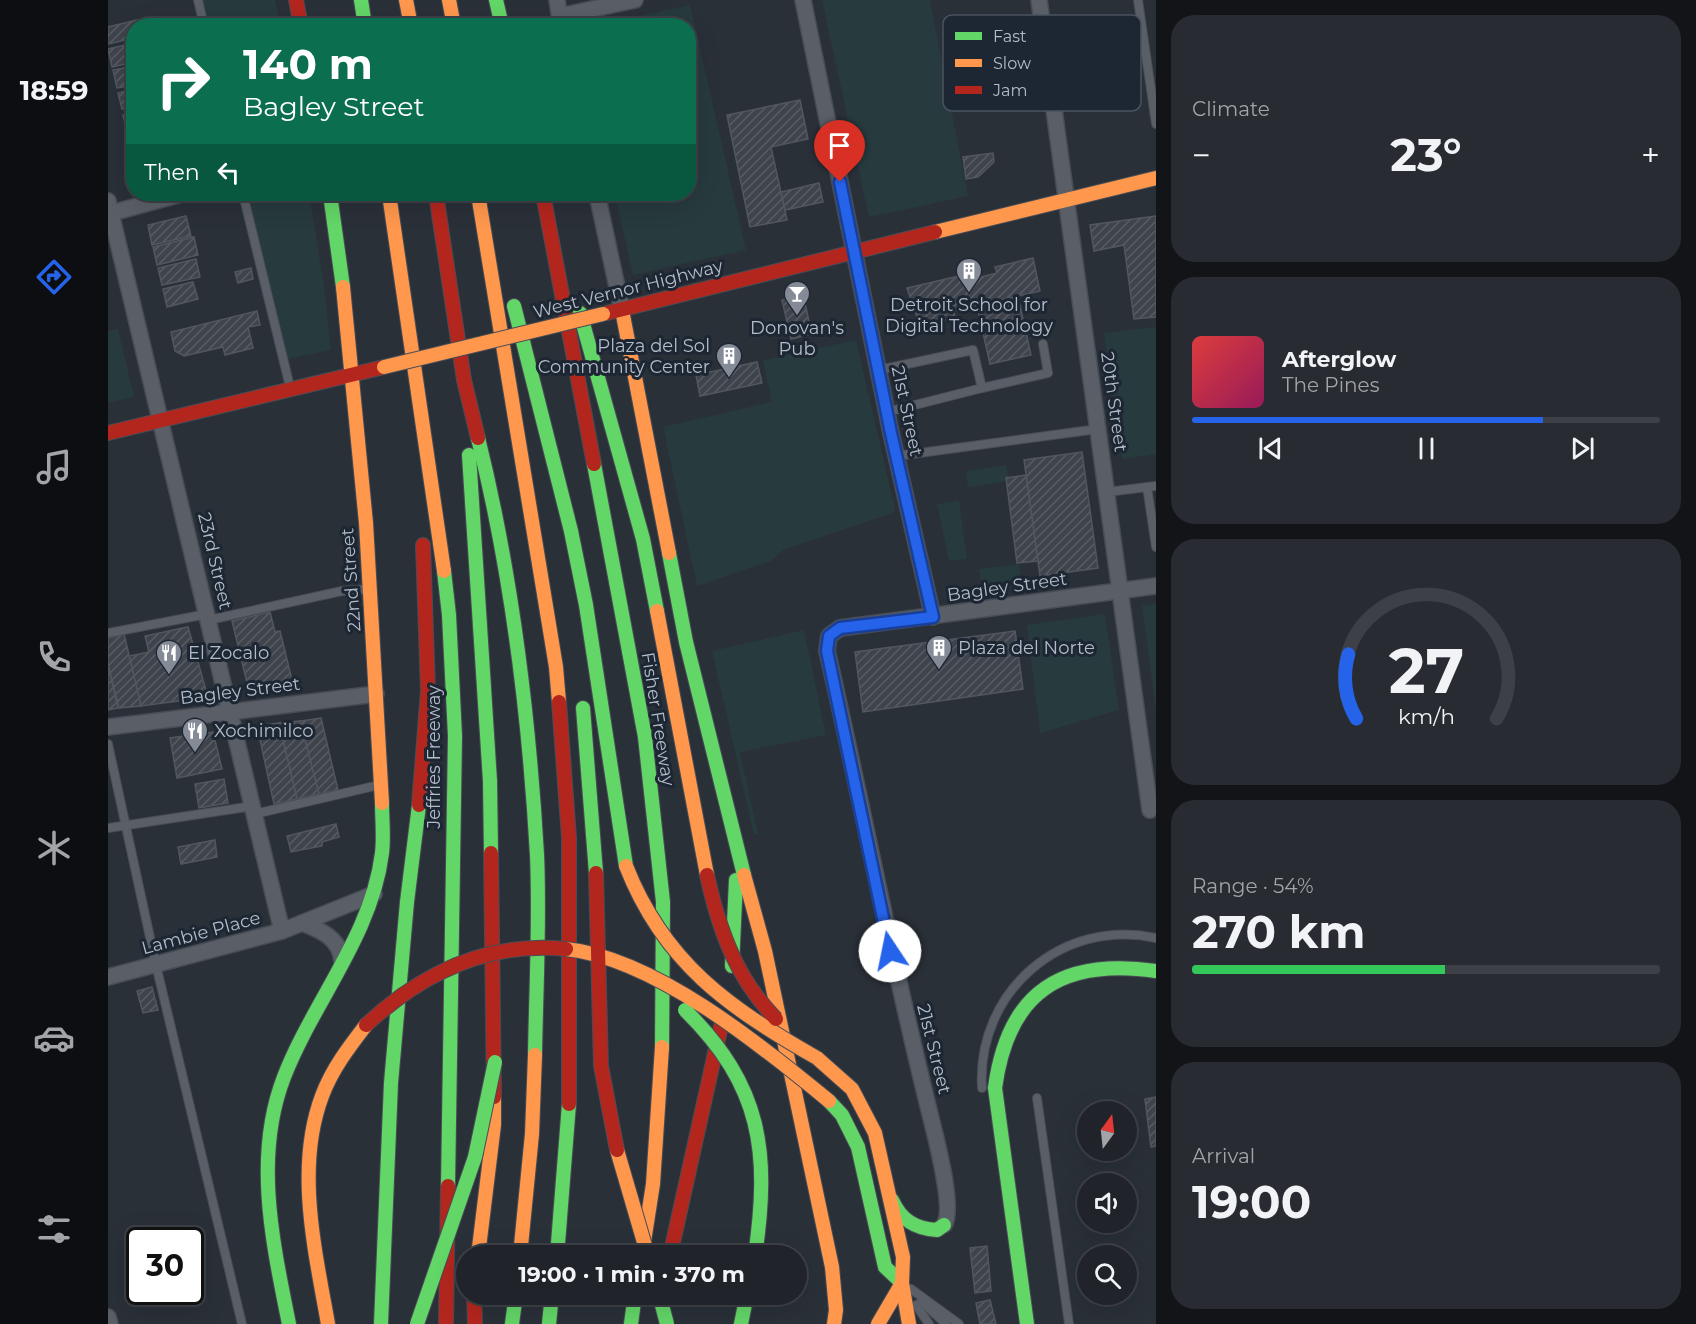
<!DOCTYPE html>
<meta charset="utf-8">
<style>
body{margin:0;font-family:Montserrat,sans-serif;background:#282c32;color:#f1f3f6;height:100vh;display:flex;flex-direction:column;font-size:22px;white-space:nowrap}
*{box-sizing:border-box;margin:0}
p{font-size:20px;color:#a2a4a8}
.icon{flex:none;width:33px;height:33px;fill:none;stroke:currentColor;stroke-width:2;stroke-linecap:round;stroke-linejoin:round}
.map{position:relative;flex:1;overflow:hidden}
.drawer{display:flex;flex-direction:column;gap:15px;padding:15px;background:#121417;width:540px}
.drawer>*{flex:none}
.banner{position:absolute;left:18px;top:18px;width:570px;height:183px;border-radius:24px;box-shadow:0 6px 24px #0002,0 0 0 2px #3d4147;background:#0b6e4f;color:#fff;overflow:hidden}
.needle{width:39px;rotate:15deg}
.fabs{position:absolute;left:969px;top:1101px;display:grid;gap:12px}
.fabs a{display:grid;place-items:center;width:60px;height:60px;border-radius:50%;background:#20242a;box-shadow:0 6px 24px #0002,0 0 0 2px #3d4147;font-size:30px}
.speed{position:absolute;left:18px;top:1227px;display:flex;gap:12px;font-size:30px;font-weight:700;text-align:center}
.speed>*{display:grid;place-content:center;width:78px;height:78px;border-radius:50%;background:#20242a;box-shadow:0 6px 24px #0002,0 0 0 2px #3d4147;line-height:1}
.speed .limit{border:3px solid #111;border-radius:9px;background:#fff;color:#111}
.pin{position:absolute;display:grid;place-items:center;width:51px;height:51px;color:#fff;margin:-62px -26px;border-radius:50% 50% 50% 0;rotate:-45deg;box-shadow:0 0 6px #0007}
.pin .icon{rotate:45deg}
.me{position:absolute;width:66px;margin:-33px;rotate:349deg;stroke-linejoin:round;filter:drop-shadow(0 0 4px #0008)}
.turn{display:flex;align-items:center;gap:21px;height:126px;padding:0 18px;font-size:27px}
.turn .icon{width:78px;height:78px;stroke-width:2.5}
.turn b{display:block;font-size:42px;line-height:51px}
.then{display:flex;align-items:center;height:57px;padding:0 18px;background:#0003;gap:12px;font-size:22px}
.big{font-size:45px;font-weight:700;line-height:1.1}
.drawer .card{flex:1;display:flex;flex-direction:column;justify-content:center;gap:9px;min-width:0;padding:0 21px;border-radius:24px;background:#282c32}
.drawer .dial{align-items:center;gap:0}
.dial svg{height:156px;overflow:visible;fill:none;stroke:#3d4147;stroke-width:7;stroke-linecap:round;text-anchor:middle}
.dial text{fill:#f1f3f6;stroke:none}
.song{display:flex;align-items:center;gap:18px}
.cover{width:72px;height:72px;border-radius:9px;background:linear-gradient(135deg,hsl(0 70% 55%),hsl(330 70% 35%))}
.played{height:6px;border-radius:3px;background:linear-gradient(90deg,#2563eb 75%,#3d4147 75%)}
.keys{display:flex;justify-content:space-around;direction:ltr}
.heat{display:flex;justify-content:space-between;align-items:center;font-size:33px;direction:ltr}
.charge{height:9px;border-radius:4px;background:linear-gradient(90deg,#34c759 54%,#3d4147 0)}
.trip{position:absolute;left:348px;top:1245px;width:351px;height:60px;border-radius:30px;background:#20242a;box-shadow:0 6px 24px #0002,0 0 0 2px #3d4147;font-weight:700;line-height:60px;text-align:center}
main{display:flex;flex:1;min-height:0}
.tabs{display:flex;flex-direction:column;width:108px;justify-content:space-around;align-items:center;background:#0d0e11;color:#a2a4a8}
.tabs .icon{width:42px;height:42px}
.tabs .active{color:#2563eb}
.tabs b{font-size:27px;color:#f1f3f6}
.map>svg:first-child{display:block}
</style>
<main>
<nav class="tabs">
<b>18:59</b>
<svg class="icon active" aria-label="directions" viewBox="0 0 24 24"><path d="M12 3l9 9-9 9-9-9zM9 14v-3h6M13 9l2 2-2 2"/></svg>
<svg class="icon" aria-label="music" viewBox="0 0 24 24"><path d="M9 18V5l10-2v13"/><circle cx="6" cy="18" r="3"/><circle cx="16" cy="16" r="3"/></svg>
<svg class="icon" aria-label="phone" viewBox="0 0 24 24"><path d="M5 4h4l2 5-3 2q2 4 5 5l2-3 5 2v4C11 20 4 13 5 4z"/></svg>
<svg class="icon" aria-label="climate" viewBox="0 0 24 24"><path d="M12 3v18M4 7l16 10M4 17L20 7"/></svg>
<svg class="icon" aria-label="car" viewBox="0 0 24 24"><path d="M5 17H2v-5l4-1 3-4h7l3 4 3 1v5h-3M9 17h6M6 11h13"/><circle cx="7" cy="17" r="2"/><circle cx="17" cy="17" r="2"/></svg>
<svg class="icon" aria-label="filters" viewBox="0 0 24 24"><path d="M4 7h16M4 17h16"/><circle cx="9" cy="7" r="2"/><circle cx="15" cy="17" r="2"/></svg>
</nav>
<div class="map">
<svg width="1048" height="1324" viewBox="0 0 1048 1324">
<defs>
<pattern id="building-hatch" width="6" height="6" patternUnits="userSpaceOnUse" patternTransform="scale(1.5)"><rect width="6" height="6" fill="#3f444c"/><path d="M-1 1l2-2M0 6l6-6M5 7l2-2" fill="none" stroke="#585d64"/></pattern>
</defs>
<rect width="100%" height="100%" fill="#2a3038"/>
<g fill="#273a3e">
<path d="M 94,0 L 167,0 L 172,25 L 100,25 Z"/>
<path d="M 714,0 L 822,0 L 860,196 L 761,217 Z"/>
<path d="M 582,5 L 638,250 L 525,275 L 507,194 L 580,194 L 580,26 L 491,25 Z"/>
<path d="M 140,194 L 201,194 L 216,286 L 223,350 L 179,359 Z"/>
<path d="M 1048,327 L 1048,454 L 1014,459 L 996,333 Z"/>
<path d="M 10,329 L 26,397 L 0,403 L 0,331 Z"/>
<path d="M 748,340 L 787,509 L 784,513 L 675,550 L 663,561 L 589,586 L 555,427 L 664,402 L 655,360 Z"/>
<path d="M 898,465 L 901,481 L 860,487 L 858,471 Z"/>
<path d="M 851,501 L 859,559 L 841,561 L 829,504 Z"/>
<path d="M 911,564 L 913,579 L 873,584 L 871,569 Z"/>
<path d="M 1048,604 L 1048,709 L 1034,606 Z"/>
<path d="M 997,614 L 1011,710 L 932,733 L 919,625 Z"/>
<path d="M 696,630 L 718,735 L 632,752 L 650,834 L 646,835 L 604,651 Z"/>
</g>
<g fill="url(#building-hatch)" stroke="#52575f" stroke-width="1.5">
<path d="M 29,20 L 30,26 L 26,26 L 26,38 L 0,44 L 0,27 Z"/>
<path d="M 26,43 L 26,62 L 4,67 L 0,49 Z"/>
<path d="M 26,66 L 26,85 L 9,88 L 5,70 Z"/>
<path d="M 26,89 L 26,106 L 14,109 L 10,93 Z"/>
<path d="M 692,100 L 700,139 L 663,147 L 679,220 L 642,227 L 619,115 Z"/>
<path d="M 26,113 L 26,129 L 19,131 L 15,115 Z"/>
<path d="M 885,153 L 886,162 L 870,177 L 858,179 L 855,157 Z"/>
<path d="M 711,183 L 715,202 L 677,210 L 673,192 Z"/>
<path d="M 78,216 L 83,236 L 44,245 L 40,225 Z"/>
<path d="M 1048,216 L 1048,317 L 1026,319 L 1016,245 L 986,251 L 982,225 Z"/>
<path d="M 86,237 L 90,255 L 49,265 L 45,247 Z"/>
<path d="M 925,258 L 932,291 L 846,311 L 847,318 L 812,326 L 799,288 L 864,273 L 865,279 L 889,273 L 887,267 Z"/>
<path d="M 88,259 L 92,277 L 54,285 L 50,268 Z"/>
<path d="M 143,268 L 145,279 L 130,283 L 127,272 Z"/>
<path d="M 85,282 L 90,299 L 59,307 L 55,289 Z"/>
<path d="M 695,295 L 704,334 L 683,339 L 674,300 Z"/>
<path d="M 910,297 L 923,355 L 882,364 L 869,306 Z"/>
<path d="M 149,311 L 152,325 L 140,327 L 145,348 L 117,355 L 115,347 L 76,356 L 67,351 L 63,332 Z"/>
<path d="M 649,362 L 654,383 L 592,396 L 588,375 Z"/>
<path d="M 974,452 L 990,568 L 932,576 L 916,460 Z"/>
<path d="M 918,475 L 930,561 L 909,563 L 898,478 Z"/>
<path d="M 162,612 L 167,632 L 172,631 L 185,684 L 141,691 L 124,621 Z"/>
<path d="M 80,627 L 100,697 L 33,706 L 21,656 L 41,652 L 37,636 Z"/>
<path d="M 907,631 L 915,689 L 755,712 L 747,652 Z"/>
<path d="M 16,634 L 33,706 L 11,708 L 0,664 L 0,638 Z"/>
<path d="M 0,665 L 10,708 L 0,710 Z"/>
<path d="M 213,718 L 230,790 L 211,794 L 192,721 Z"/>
<path d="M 192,721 L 211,794 L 189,799 L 171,723 Z"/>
<path d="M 171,723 L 189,799 L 166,804 L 149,726 Z"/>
<path d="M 105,732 L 114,769 L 69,778 L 62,738 Z"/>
<path d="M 116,779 L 120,803 L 91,808 L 87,784 Z"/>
<path d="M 228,824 L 231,837 L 214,842 L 214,846 L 183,852 L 179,836 Z"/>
<path d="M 107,840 L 109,857 L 73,864 L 70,847 Z"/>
<path d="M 44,987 L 50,1010 L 35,1013 L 29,991 Z"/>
<path d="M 1048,1097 L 1048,1146 L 1043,1147 L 1037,1099 Z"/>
<path d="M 879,1246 L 883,1291 L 867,1293 L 862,1248 Z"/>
<path d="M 882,1300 L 888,1324 L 872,1324 L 868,1303 Z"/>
</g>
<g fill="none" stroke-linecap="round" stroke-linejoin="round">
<defs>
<g id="lane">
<path d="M 90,0 L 96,26"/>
<path d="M 1030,0 L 1048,124"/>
<path d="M 135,194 L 182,387"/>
<path d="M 771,370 L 865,350 L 874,388 L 779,412"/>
<path d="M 874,388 L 940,373 L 935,344"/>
<path d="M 789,456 L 990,429"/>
<path d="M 1039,487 L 1048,486"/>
<path d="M 999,492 L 1039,487 L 1048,547"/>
<path d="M 101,620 L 234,591 L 261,589"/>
<path d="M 0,633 L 99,614"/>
<path d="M 0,744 L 48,965 L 134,1324"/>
<path d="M 147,814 L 271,785"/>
<path d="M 0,828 L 145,806"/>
<path d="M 874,1088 C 868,992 954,917 1048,938"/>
<path d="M 929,1098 L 961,1324"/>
<path d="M 803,1289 L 851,1324"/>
<path d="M 813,1301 L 838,1324"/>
<path d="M 808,1305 L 821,1324"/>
</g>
<g id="street">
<path d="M 449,0 L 453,26"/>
<path d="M 695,0 L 783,433 L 825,617"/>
<path d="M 931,0 L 1042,810"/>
<path d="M 452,16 L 527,0"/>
<path d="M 489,194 L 514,310"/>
<path d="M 0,201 L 174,931"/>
<path d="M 0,214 L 73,194"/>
<path d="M 0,727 L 268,694"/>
<path d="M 194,923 C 213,930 233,939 234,962"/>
<path d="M 0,977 L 174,931 L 266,894"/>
<path d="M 836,1225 C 847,1209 828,1139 823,1118 C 784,964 755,807 719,651 L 721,636 L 732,628 L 1048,586"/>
<path d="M 0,1317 L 2,1324"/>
</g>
<g id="fast">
<path d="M 253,0 L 257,26"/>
<path d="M 388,0 L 394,26"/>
<path d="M 222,194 L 235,287"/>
<path d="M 406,306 L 463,531 L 478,605 L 518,866"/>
<path d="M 472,313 L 535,539 L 549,611"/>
<path d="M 370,438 C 404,575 421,715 429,855 C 432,921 428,989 427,1055"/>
<path d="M 361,455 L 382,781 L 383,853"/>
<path d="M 486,464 L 537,737 L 555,902 L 554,1047"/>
<path d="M 561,553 L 578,642 L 636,875"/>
<path d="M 336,571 L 341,615 L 347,736 L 340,1186"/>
<path d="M 475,708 L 488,873"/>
<path d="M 624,966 L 628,880"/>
<path d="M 721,1101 L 734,1115 L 750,1147 L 777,1267 L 794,1283"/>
<path d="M 784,1200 C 793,1220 807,1229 829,1230 L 836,1225"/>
<path d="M 449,1256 L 461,1104"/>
<path d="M 181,1324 C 165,1244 145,1157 176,1077 C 205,1002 264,935 274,853 C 276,837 274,819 274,803"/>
<path d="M 273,1324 L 283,1083 L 299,902 L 311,805"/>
<path d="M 404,1324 L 408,1294"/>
<path d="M 441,1324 L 444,1294"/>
<path d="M 523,1324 L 527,1294"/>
<path d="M 633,1324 L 639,1294"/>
<path d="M 919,1324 L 887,1088 C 900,991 954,958 1048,971"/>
</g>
<g id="slow">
<path d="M 298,0 L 303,26"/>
<path d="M 341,0 L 346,26"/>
<path d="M 281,194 L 336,571"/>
<path d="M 370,194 L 448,667 L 451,702"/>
<path d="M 827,232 L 1048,178"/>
<path d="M 235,287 L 258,523 L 274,803"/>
<path d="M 514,310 L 561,553"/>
<path d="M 549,611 L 599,875"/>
<path d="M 636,875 L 657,951 L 724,1267 L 728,1310 L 726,1324"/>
<path d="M 709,1058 L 744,1089 L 767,1133 L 795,1257 L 794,1283 L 801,1324"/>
<path d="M 535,1248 L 545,1184 L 554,1047"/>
<path d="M 370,1256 L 386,1125 L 386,1097"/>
<path d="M 412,1256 L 424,1134 L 427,1055"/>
<path d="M 220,1324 C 207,1250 187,1168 214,1096 C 224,1069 241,1047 258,1025"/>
<path d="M 770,1324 L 794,1283"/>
</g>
<g id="jam">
<path d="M 188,0 L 193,26"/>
<path d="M 328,194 L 356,380 L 370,438"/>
<path d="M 435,194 L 486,464"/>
<path d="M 499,313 L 827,232"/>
<path d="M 0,433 L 276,367"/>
<path d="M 451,702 L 461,838 L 461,1104"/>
<path d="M 311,805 L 320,691 L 315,545"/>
<path d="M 383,853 L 386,1097"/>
<path d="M 562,1256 L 613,1026"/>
<path d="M 366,1294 L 367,1324"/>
<path d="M 338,1324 L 340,1186"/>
</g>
</defs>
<use href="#lane" stroke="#484c55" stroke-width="10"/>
<use href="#street" stroke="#484c55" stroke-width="18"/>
<use href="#fast" stroke="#484c55" stroke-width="16"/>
<use href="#slow" stroke="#484c55" stroke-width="16"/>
<use href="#jam" stroke="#484c55" stroke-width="16"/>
<use href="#lane" stroke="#5a5e66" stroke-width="8"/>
<use href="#street" stroke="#5a5e66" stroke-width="15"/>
<use href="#fast" stroke="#63d668" stroke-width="14"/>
<use href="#slow" stroke="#ff974d" stroke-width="14"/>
<use href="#jam" stroke="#b3261e" stroke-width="14"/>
<defs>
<g id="fast-bridge">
<path d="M 577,1010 C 654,1086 662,1152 647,1256"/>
<path d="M 551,1294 L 559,1324"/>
<path d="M 309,1324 L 367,1157 L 387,1062"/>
</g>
<g id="slow-bridge">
<path d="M 276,367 L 495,314"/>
<path d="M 518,866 C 556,963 621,1008 709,1058"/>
<path d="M 458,949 C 546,958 653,1045 721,1101"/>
<path d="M 509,1150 L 540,1256"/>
</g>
<g id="jam-bridge">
<path d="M 488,873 L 493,1066 L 509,1150"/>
<path d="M 599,875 C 611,930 628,978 668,1019"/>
<path d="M 258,1025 C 314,973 380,941 458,949"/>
</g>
</defs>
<use href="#fast-bridge" stroke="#484c55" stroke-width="16" stroke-linecap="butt"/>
<use href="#slow-bridge" stroke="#484c55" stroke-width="16" stroke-linecap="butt"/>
<use href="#jam-bridge" stroke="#484c55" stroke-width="16" stroke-linecap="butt"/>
<use href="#fast-bridge" stroke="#63d668" stroke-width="14"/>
<use href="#slow-bridge" stroke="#ff974d" stroke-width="14"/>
<use href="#jam-bridge" stroke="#b3261e" stroke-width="14"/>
</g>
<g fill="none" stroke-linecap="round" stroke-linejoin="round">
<defs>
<path id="route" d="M 732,182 L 783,433 L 825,617 L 732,628 L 721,636 L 719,651 L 782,951"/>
</defs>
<use href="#route" stroke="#184099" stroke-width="15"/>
<use href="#route" stroke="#2563eb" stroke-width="10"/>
</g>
<defs>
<symbol id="building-pin" viewBox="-11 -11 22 30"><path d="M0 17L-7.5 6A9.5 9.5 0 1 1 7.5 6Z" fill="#848b96" stroke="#1d2633"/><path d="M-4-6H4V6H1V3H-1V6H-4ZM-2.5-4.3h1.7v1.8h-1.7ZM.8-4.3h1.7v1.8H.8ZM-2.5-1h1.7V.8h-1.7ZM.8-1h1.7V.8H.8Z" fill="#fff"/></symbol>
<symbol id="bar-pin" viewBox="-11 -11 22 30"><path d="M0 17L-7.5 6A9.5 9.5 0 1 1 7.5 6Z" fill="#848b96" stroke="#1d2633"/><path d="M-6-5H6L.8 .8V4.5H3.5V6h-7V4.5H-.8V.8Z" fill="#fff"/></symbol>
<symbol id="restaurant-pin" viewBox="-11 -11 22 30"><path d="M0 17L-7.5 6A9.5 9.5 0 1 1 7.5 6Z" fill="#848b96" stroke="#1d2633"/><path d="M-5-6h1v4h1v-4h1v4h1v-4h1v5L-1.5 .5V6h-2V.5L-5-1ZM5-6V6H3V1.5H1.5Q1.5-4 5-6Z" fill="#fff"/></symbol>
</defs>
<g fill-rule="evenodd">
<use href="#building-pin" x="846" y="256" width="30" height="40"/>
<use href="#bar-pin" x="674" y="279" width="30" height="40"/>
<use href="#building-pin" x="606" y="341" width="30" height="40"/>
<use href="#building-pin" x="816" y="633" width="30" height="40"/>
<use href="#restaurant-pin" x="46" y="638" width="30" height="40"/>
<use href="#restaurant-pin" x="72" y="716" width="30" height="40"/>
</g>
<g text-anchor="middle" stroke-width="6" stroke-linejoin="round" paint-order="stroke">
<g font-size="18" fill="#b4bcc9" stroke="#1d2633">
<text transform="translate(520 289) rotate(-14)" y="6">West Vernor Highway</text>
<text transform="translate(1006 402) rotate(82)" y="6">20th Street</text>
<text transform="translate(799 411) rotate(78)" y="6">21st Street</text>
<text transform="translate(107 561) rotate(77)" y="6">23rd Street</text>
<text transform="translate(243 580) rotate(-94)" y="6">22nd Street</text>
<text transform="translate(899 587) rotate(-8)" y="6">Bagley Street</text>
<text transform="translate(132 691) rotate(-7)" y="6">Bagley Street</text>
<text transform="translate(550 719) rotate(81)" y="6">Fisher Freeway</text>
<text transform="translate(326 757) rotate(-90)" y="6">Jeffries Freeway</text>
<text transform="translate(93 933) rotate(-15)" y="6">Lambie Place</text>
<text transform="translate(826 1049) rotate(76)" y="6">21st Street</text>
</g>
<g font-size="18" fill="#b4bcc9" stroke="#1d2633" text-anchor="start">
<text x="861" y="311" text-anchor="middle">Detroit School for<tspan x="861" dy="21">Digital Technology</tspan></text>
<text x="689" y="334" text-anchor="middle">Donovan's<tspan x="689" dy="21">Pub</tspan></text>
<text x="602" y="352" text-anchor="end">Plaza del Sol<tspan x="602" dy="21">Community Center</tspan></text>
<text x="850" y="654">Plaza del Norte</text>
<text x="80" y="659">El Zocalo</text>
<text x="106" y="737">Xochimilco</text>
</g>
</g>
<rect x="835" y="15" width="198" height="96" rx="9" fill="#1d2633" stroke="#4a5360" stroke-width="1.5"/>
<rect x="847" y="32" width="27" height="8" fill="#63d668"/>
<rect x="847" y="59" width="27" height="8" fill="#ff974d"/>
<rect x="847" y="86" width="27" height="8" fill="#b3261e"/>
<g font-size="16" fill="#b4bcc9">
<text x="885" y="42">Fast</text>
<text x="885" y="69">Slow</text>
<text x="885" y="96">Jam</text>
</g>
</svg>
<div class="fabs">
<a><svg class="needle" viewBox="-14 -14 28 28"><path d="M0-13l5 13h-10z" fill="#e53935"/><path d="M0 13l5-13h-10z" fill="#a2a4a8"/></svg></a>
<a><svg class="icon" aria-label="sound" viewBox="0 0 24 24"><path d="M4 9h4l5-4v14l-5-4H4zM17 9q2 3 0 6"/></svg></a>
<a><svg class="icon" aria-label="search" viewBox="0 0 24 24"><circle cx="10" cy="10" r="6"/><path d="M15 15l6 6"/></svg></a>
</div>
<div class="speed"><div class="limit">30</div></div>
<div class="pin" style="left:732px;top:182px;background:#d93025"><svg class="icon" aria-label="arrive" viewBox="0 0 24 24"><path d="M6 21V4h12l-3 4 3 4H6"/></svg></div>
<svg class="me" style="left:782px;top:951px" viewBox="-20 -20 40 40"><circle r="19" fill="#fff"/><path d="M0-13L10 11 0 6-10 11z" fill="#2563eb"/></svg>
<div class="trip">19:00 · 1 min · 370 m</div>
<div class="banner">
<div class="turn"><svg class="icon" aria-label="right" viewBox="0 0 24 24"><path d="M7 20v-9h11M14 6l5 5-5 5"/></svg><div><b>140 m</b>Bagley Street</div></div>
<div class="then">Then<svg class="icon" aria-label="left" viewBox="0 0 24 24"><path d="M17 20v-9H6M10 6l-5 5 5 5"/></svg></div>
</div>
</div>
<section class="drawer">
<div class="card"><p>Climate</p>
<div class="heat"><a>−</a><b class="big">23°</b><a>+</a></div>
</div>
<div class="card">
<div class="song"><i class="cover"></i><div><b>Afterglow</b><p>The Pines</p></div></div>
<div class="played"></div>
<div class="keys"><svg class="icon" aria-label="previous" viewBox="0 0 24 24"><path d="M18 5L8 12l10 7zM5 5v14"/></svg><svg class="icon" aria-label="pause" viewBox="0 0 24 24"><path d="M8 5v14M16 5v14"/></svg><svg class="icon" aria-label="next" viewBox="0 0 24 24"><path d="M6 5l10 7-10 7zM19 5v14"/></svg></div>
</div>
<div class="card dial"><svg viewBox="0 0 100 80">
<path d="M14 69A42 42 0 1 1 86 69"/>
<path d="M14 69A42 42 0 0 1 10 36" stroke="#2563eb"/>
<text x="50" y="56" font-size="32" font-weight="700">27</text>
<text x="50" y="72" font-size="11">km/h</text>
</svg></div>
<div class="card"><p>Range · 54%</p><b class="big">270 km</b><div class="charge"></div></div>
<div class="card"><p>Arrival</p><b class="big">19:00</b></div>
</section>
</main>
